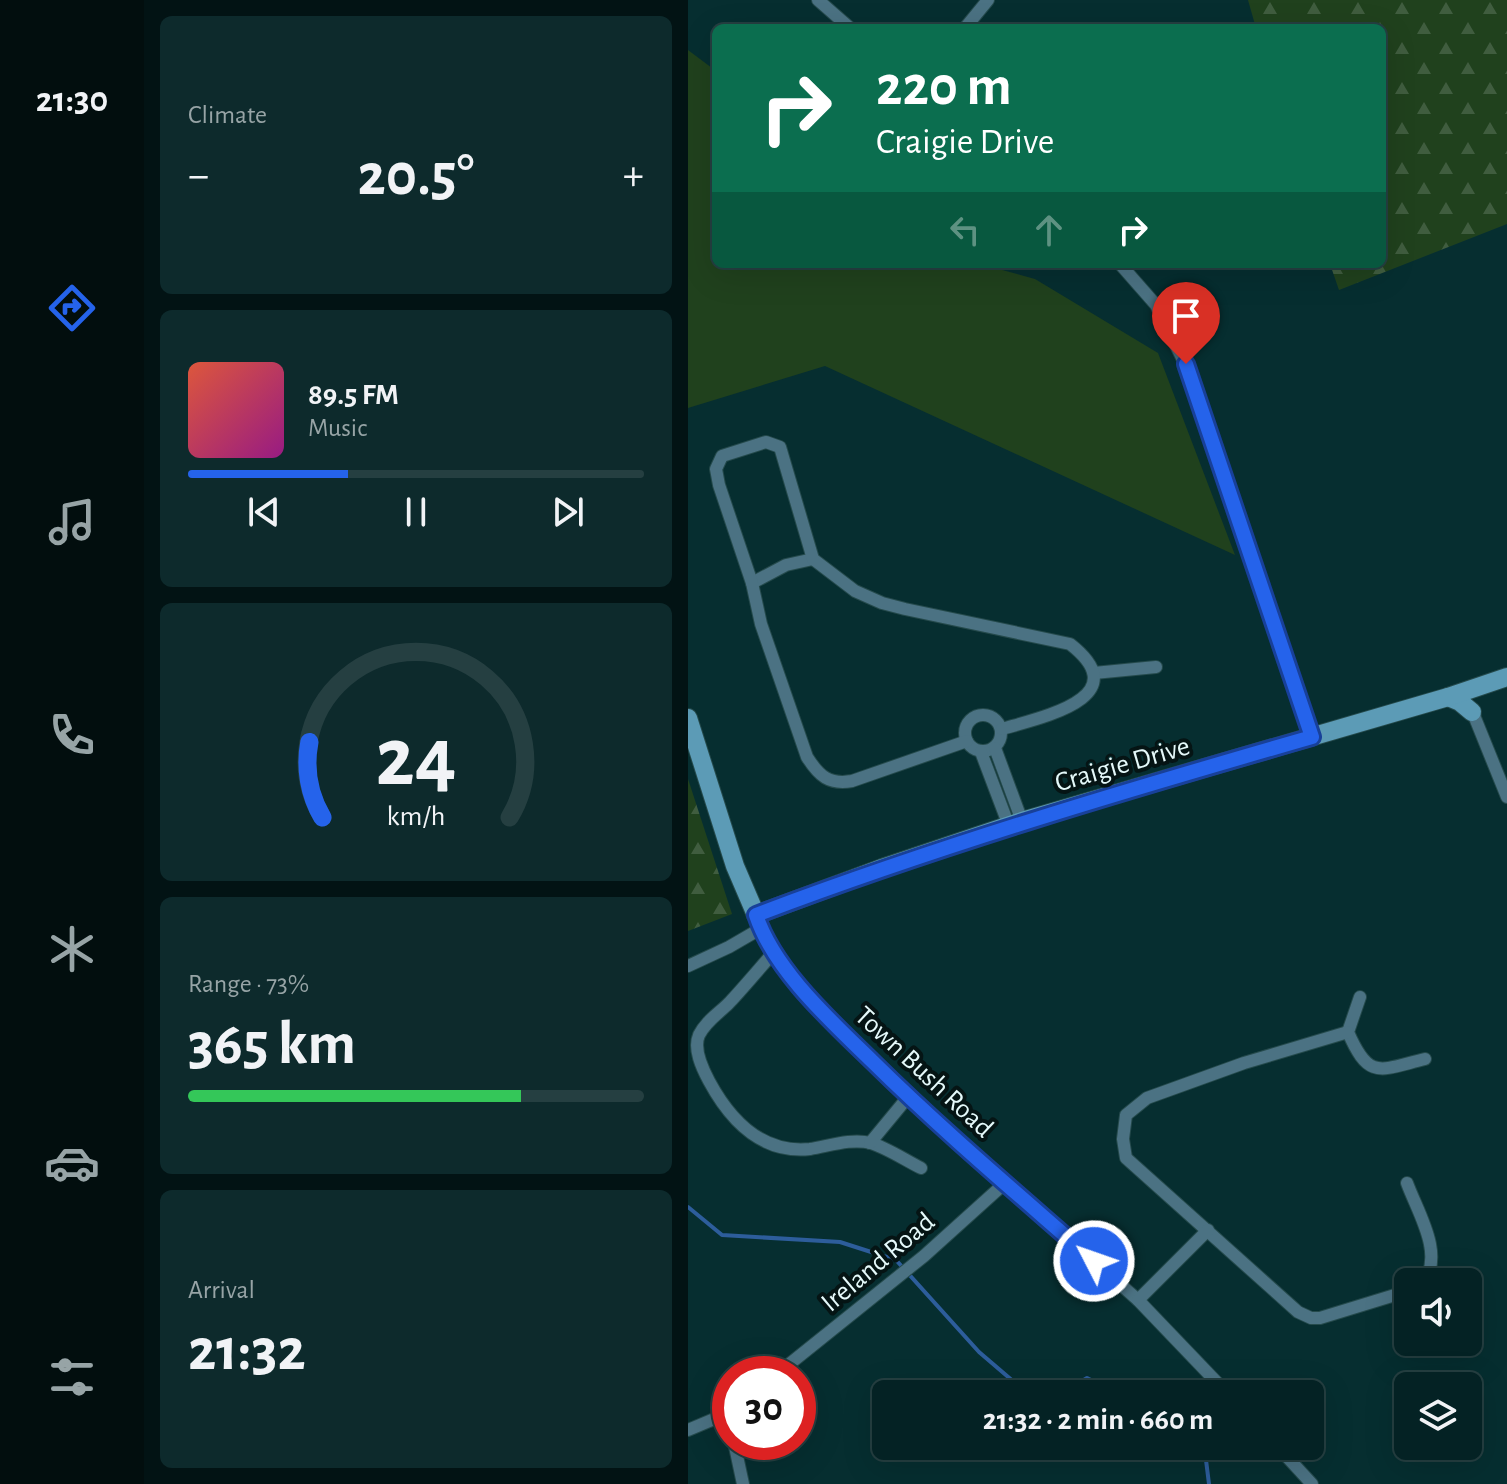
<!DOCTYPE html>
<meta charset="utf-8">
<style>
body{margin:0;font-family:"Alegreya Sans",sans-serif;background:#0d2a2c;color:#f1f3f6;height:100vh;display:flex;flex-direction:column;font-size:30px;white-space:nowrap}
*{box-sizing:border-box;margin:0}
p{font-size:26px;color:#97a4a6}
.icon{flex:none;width:44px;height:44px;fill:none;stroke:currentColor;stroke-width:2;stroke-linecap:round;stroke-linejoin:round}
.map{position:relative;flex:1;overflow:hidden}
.side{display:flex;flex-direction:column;gap:16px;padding:16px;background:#021314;width:544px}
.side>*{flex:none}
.guide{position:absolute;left:24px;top:24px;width:674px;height:244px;border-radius:12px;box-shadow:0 8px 32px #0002,0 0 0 2px #253f41;background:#0b6e4f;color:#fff;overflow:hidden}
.fabs{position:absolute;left:706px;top:1268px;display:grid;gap:16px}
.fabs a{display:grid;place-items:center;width:88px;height:88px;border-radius:12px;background:#042224;box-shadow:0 8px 32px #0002,0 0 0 2px #253f41;font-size:40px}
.speed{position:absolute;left:24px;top:1356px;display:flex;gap:16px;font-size:40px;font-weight:700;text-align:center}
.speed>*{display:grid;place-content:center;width:104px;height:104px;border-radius:50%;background:#042224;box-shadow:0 8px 32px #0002,0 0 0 2px #253f41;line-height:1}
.speed .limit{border:12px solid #d22;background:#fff;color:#111}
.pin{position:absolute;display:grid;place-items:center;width:68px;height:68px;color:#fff;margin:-82px -34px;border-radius:50% 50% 50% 0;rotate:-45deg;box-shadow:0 0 8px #0007}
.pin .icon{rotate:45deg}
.me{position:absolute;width:88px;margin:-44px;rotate:311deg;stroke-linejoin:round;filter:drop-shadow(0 0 6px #0008)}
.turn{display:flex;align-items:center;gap:28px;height:168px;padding:0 32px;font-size:36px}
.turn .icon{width:104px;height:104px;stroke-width:2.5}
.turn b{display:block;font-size:56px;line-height:68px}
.lanes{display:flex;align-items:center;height:76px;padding:0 32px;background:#0003;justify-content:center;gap:40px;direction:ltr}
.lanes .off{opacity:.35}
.big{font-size:60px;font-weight:600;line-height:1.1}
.side .tile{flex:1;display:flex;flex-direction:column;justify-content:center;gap:12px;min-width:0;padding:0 28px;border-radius:12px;background:#0d2a2c}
.side .dial{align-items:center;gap:0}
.dial svg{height:208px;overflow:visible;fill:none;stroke:#253f41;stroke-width:7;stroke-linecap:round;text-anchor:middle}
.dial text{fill:#f1f3f6;stroke:none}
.song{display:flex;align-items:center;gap:24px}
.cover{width:96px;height:96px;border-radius:12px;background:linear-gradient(135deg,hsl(10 70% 55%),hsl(310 70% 35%))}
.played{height:8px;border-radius:4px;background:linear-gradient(90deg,#2563eb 35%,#253f41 35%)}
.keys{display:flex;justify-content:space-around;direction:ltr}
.heat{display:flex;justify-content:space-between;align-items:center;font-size:44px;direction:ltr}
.charge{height:12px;border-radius:6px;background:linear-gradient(90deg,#34c759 73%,#253f41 0)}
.trip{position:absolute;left:184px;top:1380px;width:452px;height:80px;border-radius:12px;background:#042224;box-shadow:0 8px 32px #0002,0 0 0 2px #253f41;font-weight:600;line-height:80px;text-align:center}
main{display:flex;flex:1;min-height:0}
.menu{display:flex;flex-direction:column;width:144px;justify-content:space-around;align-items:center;background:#020e0e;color:#97a4a6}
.menu .icon{width:56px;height:56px}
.menu .selected{color:#2563eb}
.menu b{font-size:36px;color:#f1f3f6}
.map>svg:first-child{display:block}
</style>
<main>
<nav class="menu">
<b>21:30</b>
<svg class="icon selected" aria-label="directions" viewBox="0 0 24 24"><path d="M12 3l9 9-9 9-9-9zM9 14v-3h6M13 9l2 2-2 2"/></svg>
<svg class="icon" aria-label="music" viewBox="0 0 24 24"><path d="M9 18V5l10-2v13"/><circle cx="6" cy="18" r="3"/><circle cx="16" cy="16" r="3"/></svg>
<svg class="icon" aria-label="phone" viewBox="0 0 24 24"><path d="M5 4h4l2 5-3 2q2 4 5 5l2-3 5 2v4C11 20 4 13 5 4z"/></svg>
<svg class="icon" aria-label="climate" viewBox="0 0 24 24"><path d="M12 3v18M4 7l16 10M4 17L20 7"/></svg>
<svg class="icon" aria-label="car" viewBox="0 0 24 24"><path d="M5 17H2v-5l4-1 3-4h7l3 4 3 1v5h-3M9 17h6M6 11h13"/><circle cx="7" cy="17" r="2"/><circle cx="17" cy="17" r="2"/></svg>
<svg class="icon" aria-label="filters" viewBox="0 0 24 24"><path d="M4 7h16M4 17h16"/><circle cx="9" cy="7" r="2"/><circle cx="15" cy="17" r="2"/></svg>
</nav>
<section class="side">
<div class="tile"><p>Climate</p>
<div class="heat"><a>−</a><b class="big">20.5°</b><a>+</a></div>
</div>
<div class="tile">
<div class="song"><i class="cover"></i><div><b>89.5 FM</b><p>Music</p></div></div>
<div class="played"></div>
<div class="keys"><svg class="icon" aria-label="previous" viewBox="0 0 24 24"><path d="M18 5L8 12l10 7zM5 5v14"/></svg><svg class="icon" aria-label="pause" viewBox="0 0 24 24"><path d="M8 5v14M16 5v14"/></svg><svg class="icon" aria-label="next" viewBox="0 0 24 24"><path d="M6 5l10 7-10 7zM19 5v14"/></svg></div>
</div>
<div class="tile dial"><svg viewBox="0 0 100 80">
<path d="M14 69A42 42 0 1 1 86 69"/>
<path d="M14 69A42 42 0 0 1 9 40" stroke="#2563eb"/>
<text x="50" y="56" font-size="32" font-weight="700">24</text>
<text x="50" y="72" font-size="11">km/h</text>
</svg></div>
<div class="tile"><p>Range · 73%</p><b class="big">365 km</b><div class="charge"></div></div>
<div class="tile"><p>Arrival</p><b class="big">21:32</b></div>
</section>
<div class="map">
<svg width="819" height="1484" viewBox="0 0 819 1484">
<defs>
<pattern id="forest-firs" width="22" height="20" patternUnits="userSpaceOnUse" patternTransform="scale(2)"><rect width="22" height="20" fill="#20411d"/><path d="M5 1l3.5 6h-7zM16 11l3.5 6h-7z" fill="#405d3f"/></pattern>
</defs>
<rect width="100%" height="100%" fill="#062e30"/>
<path fill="#20411d" d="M 0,50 L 28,71 L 28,264 L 292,264 L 347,279 L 470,353 L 547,555 L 137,366 L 0,408 Z"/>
<g fill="url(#forest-firs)">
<path d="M 560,0 L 819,0 L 819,224 L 651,290 L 642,264 L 694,264 L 694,28 L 568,28 Z"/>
<path d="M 0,779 L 44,914 L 0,931 Z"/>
</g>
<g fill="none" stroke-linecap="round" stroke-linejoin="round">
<g stroke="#2d5d9b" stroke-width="4">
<path d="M 0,1207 L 34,1235 L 152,1242 L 208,1260 L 291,1352 L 340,1394"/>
<path d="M 372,1394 L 399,1378 L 431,1394"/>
<path d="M 501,1446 L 518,1460 L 521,1484"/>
</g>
<defs>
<g id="street">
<path d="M 130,0 L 162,28"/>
<path d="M 277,28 L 300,0"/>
<path d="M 432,264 L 468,305 L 505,380 L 624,737"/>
<path d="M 64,583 L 98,565 L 125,559"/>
<path d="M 406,673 L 468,667"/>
<path d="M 783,708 L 819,797"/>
<circle cx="295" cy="733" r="18"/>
<path d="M 279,741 L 164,781 C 141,785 131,776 119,757 L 73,624 L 64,583 L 31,485 L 28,469 L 34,456 L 78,442 L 92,447 L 125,559 L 167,591 L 194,603 L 217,609 L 382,644 C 450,697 355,717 314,729"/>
<path d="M 307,748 L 334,821"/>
<path d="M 293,752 L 321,826"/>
<path d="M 68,915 L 86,952 L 136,1015 L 220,1097 L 450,1300 L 540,1394"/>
<path d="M 86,952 C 71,969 56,987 41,1003 C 30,1014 18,1021 11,1035 C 5,1049 14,1068 21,1081 C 42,1120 73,1154 122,1149 C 141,1146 163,1138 183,1143 C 199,1148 217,1160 233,1168"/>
<path d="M 0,966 L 41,947 L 72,929"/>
<path d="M 672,997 L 660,1032 C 681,1081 692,1070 737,1059"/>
<path d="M 660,1032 L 556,1063 L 459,1098 L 438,1115 L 435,1139 L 438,1158 L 610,1312 L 623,1318 L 632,1318 L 720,1291"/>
<path d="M 182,1143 L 220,1097"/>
<path d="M 719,1183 C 730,1213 756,1253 736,1282"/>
<path d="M 450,1300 L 520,1230"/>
<path d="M 89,1374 L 236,1256 L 317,1183"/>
<path d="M 42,1411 L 38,1414 L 42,1433"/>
<path d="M 0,1430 L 38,1414"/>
<path d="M 46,1442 L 55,1484"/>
<path d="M 589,1446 L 624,1484"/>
</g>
<g id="secondary">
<path d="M 760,697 L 772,702 L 784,712"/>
<path d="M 0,718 L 47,866 L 68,915 L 194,868 L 334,821 L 760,697 L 819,677"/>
</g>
</defs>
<use href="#street" stroke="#254a4c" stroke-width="14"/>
<use href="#secondary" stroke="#254a4c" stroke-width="20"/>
<use href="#street" stroke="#4b7283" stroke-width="12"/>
<use href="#secondary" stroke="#5c9bb6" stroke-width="18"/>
</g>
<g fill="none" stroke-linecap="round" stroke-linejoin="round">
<defs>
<path id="route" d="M 406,1261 C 331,1195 255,1131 184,1061 C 143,1021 86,970 68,915 C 250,846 436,791 624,737 L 498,364"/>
</defs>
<use href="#route" stroke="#184099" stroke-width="20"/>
<use href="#route" stroke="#2563eb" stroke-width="14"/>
</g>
<g text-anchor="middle" stroke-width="8" stroke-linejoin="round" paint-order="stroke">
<g font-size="28" fill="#e5f9fa" stroke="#051414">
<text transform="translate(434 763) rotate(-16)" y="10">Craigie Drive</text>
<text transform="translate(237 1071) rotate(43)" y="10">Town Bush Road</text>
<text transform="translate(189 1261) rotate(-40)" y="10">Ireland Road</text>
</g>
</g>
</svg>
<div class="fabs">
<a><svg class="icon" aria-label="sound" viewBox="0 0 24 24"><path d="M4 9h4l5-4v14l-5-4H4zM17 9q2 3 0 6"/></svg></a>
<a><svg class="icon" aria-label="layers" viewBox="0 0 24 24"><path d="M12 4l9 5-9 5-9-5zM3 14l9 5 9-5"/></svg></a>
</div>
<div class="speed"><div class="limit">30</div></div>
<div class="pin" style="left:498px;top:364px;background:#d93025"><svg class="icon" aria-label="arrive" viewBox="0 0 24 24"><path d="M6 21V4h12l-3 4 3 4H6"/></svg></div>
<svg class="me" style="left:406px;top:1261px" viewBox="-20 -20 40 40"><circle r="17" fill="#2563eb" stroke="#fff" stroke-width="3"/><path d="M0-11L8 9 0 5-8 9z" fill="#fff"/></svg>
<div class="trip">21:32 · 2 min · 660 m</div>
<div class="guide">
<div class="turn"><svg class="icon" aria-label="right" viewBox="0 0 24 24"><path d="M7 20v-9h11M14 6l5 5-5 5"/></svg><div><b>220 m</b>Craigie Drive</div></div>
<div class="lanes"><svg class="icon off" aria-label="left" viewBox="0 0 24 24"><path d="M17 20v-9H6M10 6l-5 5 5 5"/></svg><svg class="icon off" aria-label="ahead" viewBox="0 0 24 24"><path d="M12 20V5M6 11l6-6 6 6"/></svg><svg class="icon" aria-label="right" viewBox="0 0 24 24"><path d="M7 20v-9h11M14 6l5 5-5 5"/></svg></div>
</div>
</div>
</main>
